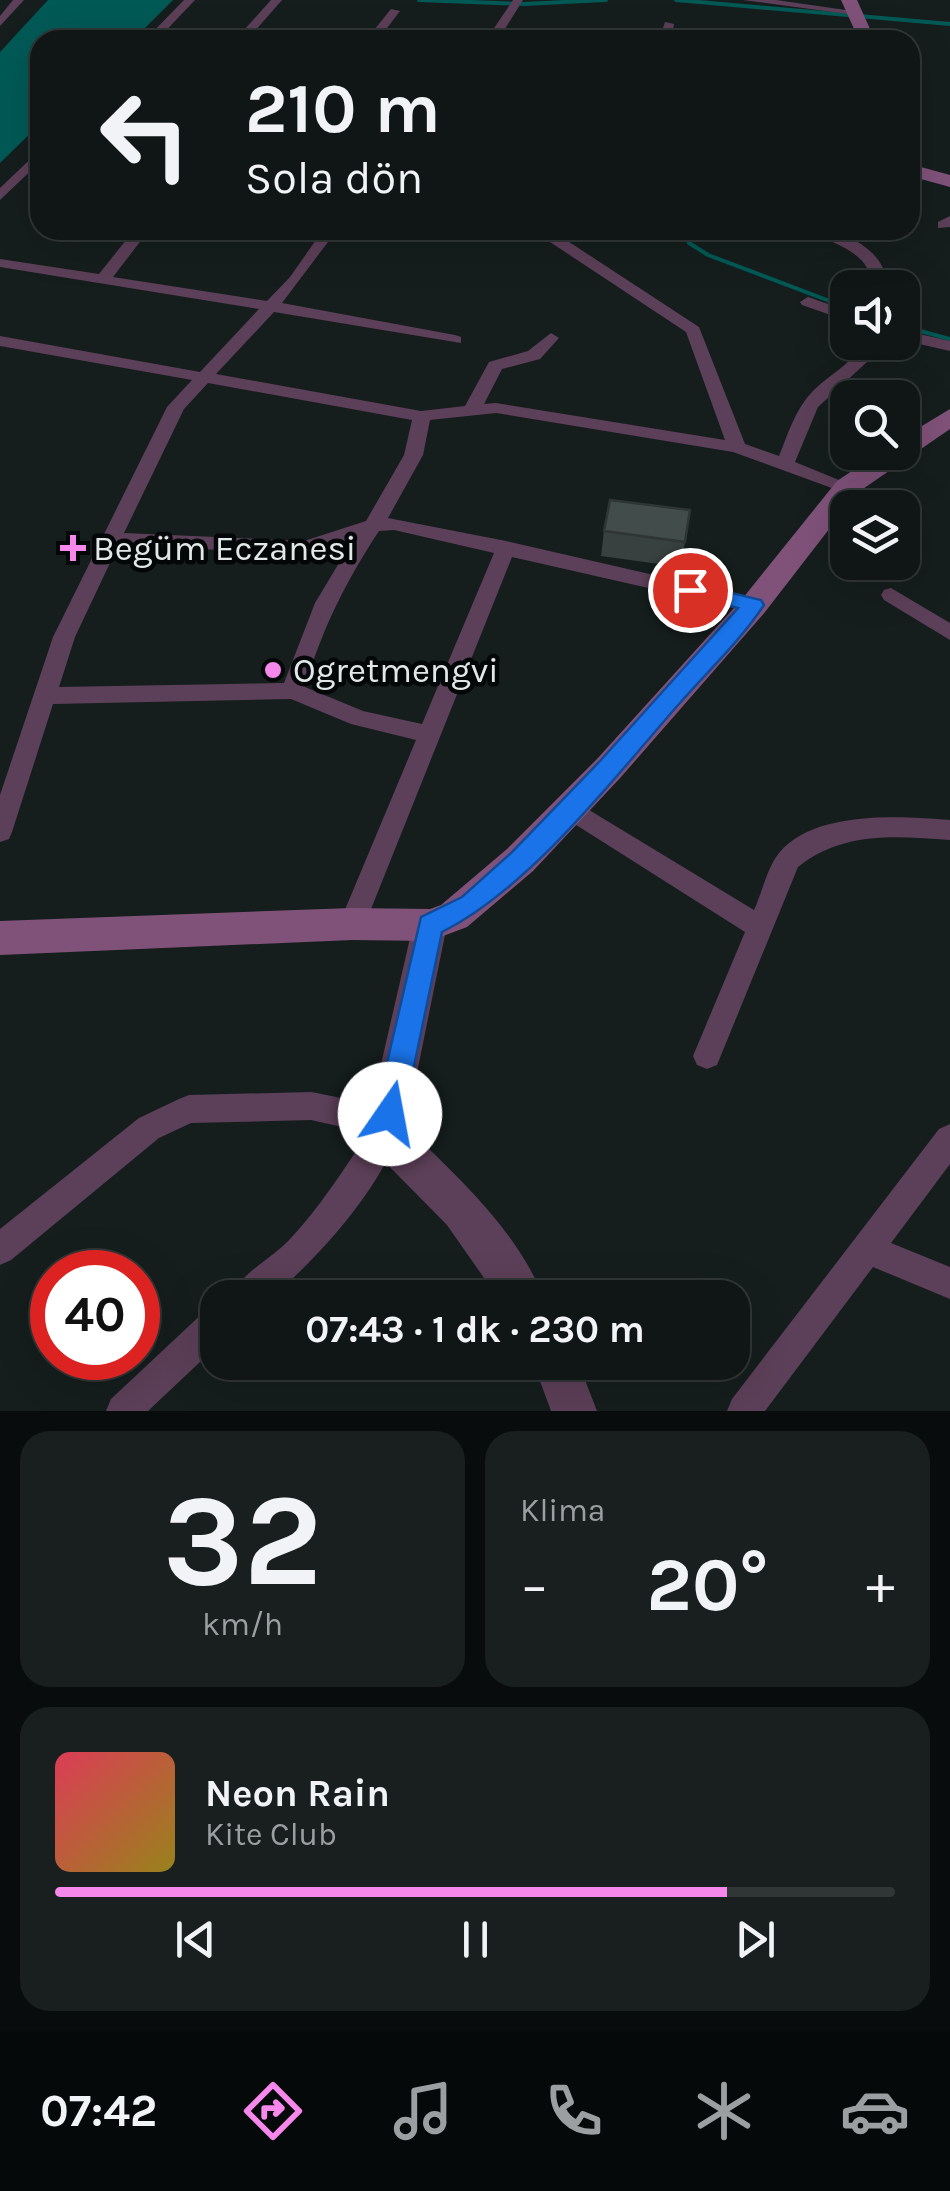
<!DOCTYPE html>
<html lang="tr">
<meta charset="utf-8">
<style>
body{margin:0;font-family:Karla,sans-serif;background:#191f1f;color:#f1f3f6;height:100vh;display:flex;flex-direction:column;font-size:38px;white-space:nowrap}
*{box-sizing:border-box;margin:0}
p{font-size:32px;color:#9c9fa1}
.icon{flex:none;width:55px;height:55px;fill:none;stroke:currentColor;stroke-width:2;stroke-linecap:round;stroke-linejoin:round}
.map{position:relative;height:1411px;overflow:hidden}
.drawer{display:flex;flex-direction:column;gap:20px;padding:20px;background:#090c0c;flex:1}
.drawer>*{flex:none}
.guide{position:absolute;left:30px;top:30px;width:890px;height:210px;border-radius:30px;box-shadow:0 10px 40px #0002,0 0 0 2px #303535;background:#101616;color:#f1f3f6;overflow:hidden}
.fabs{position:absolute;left:830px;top:270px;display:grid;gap:20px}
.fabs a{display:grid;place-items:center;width:90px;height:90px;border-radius:20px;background:#101616;box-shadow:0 10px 40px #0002,0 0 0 2px #303535;font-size:50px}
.speed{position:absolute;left:30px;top:1250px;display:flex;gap:20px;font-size:50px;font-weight:700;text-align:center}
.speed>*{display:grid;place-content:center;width:130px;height:130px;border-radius:50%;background:#101616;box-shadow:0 10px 40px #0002,0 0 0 2px #303535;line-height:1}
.speed .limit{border:15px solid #d22;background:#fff;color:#111}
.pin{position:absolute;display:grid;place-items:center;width:85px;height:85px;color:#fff;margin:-42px;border:5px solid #fff;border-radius:50%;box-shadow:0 2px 10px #0007}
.me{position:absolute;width:110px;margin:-55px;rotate:12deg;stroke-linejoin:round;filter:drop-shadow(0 0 8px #0008)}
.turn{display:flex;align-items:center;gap:35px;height:210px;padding:0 50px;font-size:45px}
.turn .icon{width:130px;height:130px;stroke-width:2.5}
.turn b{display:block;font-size:70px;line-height:85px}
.big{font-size:75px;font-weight:700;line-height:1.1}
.drawer .card{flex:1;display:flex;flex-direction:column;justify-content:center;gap:15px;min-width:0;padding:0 35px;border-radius:30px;background:#191f1f}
.drawer .dial{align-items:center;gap:0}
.dial b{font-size:130px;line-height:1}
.song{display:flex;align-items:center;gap:30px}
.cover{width:120px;height:120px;border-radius:15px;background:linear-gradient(135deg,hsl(350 70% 55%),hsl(50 70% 35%))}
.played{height:10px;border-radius:5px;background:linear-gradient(90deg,#f788eb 80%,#303535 80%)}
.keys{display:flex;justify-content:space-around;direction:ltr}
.heat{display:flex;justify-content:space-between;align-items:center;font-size:55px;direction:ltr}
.drawer .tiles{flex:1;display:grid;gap:20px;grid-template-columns:1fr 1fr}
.card:last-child{grid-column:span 2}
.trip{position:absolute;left:200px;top:1280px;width:550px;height:100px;border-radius:30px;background:#101616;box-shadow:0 10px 40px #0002,0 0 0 2px #303535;font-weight:700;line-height:100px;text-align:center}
.tab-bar{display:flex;height:160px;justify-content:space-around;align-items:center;background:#060909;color:#9c9fa1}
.tab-bar .icon{width:70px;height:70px}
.tab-bar .on{color:#f788eb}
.tab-bar b{font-size:45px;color:#f1f3f6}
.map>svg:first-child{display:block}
</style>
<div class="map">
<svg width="950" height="1411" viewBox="0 0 950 1411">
<rect width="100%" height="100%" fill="#151e1d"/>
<path fill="#005955" d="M 48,0 L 173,0 L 133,40 L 40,40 L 40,124 L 0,163 L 0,52 Z"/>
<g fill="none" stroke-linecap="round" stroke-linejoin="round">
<g stroke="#005955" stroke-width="4">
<path d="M 419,0 L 524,4 L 606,0"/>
<path d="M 676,0 L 950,24"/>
<path d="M 683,230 L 689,243 L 708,255 L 848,308"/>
<path d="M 902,326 L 950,339"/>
</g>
<g fill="#5c3f58" fill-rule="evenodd">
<path d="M 13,0 L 24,0 L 0,26 L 0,16 Z"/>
<path d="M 184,0 L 195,0 L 157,40 L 145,40 Z"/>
<path d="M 271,0 L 282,0 L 247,40 L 235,40 Z"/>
<path d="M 513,0 L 523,0 L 498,40 L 486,40 Z"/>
<path d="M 743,0 L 776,0 L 860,12 L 855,15 Z"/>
<path d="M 391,9 L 400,11 L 378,40 L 366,40 Z"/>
<path d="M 665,22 L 674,24 L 671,40 L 659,40 Z"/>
<path d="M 725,28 L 735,30 L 732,40 L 720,40 Z"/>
<path d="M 40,150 L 40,162 L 0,200 L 0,188 Z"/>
<path d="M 950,216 L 950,227 L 938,228 L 938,222 Z"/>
<path d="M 63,230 L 78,230 L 65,240 L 58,236 Z"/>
<path d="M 134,230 L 149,230 L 113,277 L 267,301 L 290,277 L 323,230 L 337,230 L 282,303 L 455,335 L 461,337 L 461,343 L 274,312 L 216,374 L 421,411 L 465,406 L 489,362 L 528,351 L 551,333 L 559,338 L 540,359 L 502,369 L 484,404 L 496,403 L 725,440 L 686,332 L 550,242 L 504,230 L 532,230 L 560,236 L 699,327 L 745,444 L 779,456 C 788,434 795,410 812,392 C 828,375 852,365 863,342 L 879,342 L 867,362 L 818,407 L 795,462 L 856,487 L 847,493 L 840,491 L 733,452 L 496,413 L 430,420 L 423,455 L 388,518 L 506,541 L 754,598 L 764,605 L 754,612 L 512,557 L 365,924 L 361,932 L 352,935 L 343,932 L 339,924 L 416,740 L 351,724 L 291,699 L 53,704 L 12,832 L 9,839 L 0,842 L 0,795 L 53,637 L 167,407 L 192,380 L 0,346 L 0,336 L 200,372 L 259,309 L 0,267 L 0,259 L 99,274 ZM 208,383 L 412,420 L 404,455 L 366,521 L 304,541 L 124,533 L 184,409 ZM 394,530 L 494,553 L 422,724 L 363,711 L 305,687 C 322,629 346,581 379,531 ZM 354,538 L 315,603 L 284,683 L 59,687 L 75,637 L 118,546 L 304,553 Z"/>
<path d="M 811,230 C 845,230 886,249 888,288 L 872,288 C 871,250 835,247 811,230 Z"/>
<path d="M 808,297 L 848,311 L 848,321 L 802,305 L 800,302 Z"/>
<path d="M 902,330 L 950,341 L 950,351 L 902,340 Z"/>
<path d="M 891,588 L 950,623 L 950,640 L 884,600 L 881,595 L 884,590 Z"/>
<path d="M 571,799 L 754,910 C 762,893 767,868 779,853 C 814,810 901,816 950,820 L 950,840 C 896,836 843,831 798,867 L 717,1065 L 707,1069 L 697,1065 L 693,1056 L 745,932 L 562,816 L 559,809 L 562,802 Z"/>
<path d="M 311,1092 C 340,1098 387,1103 400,1134 C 374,1195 321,1255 271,1298 L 230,1298 C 241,1272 272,1259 291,1238 C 319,1208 342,1172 365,1138 L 351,1129 L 311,1120 L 191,1123 L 159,1138 L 11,1260 L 0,1265 L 0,1229 L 139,1118 L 179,1099 L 189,1095 Z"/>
<path d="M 950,1124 L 950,1164 L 891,1243 L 950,1267 L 950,1299 L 873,1267 L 765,1411 L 727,1411 L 732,1399 L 939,1129 Z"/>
<path d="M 218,1306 L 218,1345 L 148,1411 L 106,1411 L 111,1399 L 206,1310 Z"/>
</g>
<g fill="#5c3f58" fill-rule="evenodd">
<path d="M 430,910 L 442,914 L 447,925 L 406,1127 C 459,1178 515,1228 544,1298 L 498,1298 L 447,1225 L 371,1148 L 365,1134 L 413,925 L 418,914 Z"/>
<path d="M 533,1362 L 578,1362 L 597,1411 L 551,1411 Z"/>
</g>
<g fill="#80527a" fill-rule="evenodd">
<path d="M 841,0 L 857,0 L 875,40 L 859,40 Z"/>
<path d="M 910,164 L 950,175 L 950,187 L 910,176 Z"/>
<path d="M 950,409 L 950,429 L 857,493 L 765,612 L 621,777 L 533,871 L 467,927 L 430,941 L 352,940 L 0,955 L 0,921 L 352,908 L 430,909 L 441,905 L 507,849 L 597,759 L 743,598 L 837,481 L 880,452 L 902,452 L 902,438 Z"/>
</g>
</g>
<path fill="#384140" d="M 690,510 L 681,567 L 601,556 L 604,531 Z"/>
<path fill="#414c4b" stroke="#2e3534" stroke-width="2.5" d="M 610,500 L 690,510 L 685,542 L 604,531 Z"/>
<path fill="#1a73e8" stroke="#114b97" stroke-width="2.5" d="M 690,583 L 761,600 L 764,605 C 741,640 707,672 679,704 C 613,779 531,887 442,932 L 404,1114 L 400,1124 L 390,1128 L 379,1124 L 375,1114 L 421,917 L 462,897 L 511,853 L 600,761 L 738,608 L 682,595 L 679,590 L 682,585 Z"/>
<g fill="#f788eb" stroke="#040707" stroke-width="4">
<path d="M68 533h10v10h10v10h-10v10h-10v-10h-10v-10h10z"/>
<circle cx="273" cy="670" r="10"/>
</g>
<g text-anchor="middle" stroke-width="9" stroke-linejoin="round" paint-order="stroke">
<g font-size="35" fill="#e2e8e8" stroke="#040707" text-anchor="start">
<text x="93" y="560">Begüm Eczanesi</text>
<text x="293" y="682">Ogretmengvi</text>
</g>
</g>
</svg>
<div class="fabs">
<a><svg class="icon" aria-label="sound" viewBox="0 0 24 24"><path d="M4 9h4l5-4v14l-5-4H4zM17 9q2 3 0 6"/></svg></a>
<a><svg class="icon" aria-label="search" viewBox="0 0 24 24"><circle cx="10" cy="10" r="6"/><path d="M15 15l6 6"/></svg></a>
<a><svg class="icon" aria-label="layers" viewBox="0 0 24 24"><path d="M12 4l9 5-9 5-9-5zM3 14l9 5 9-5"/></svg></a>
</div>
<div class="speed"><div class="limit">40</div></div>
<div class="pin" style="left:690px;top:590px;background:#d93025"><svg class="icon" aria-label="arrive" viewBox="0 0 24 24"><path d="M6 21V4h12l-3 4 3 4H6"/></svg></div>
<svg class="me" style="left:390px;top:1114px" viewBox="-20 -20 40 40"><circle r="19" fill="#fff"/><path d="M0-13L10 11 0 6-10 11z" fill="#1a73e8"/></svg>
<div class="trip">07:43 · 1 dk · 230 m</div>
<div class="guide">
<div class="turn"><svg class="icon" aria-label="left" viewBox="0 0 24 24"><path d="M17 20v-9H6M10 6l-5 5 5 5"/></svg><div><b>210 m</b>Sola dön</div></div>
</div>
</div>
<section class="drawer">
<div class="tiles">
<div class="card dial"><b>32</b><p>km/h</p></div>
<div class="card"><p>Klima</p>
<div class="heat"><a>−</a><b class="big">20°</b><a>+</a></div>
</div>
<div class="card">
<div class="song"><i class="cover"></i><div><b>Neon Rain</b><p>Kite Club</p></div></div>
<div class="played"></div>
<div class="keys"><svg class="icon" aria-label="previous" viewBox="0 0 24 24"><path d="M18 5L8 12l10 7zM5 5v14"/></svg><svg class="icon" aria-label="pause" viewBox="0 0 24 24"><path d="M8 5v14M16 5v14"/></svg><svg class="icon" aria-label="next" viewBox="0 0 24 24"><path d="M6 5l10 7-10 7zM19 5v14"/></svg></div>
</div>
</div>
</section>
<nav class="tab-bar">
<b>07:42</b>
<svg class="icon on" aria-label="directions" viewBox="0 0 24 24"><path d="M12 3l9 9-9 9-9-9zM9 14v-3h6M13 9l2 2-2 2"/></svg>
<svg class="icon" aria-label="music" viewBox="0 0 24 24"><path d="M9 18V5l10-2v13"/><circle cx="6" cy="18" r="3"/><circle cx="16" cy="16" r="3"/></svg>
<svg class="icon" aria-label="phone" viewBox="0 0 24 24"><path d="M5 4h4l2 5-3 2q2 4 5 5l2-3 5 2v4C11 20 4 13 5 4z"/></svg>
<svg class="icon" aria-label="climate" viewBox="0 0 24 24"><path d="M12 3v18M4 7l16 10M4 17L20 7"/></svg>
<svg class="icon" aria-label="car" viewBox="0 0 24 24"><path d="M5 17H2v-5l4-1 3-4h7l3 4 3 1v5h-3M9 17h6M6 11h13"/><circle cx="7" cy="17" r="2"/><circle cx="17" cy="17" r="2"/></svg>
</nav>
